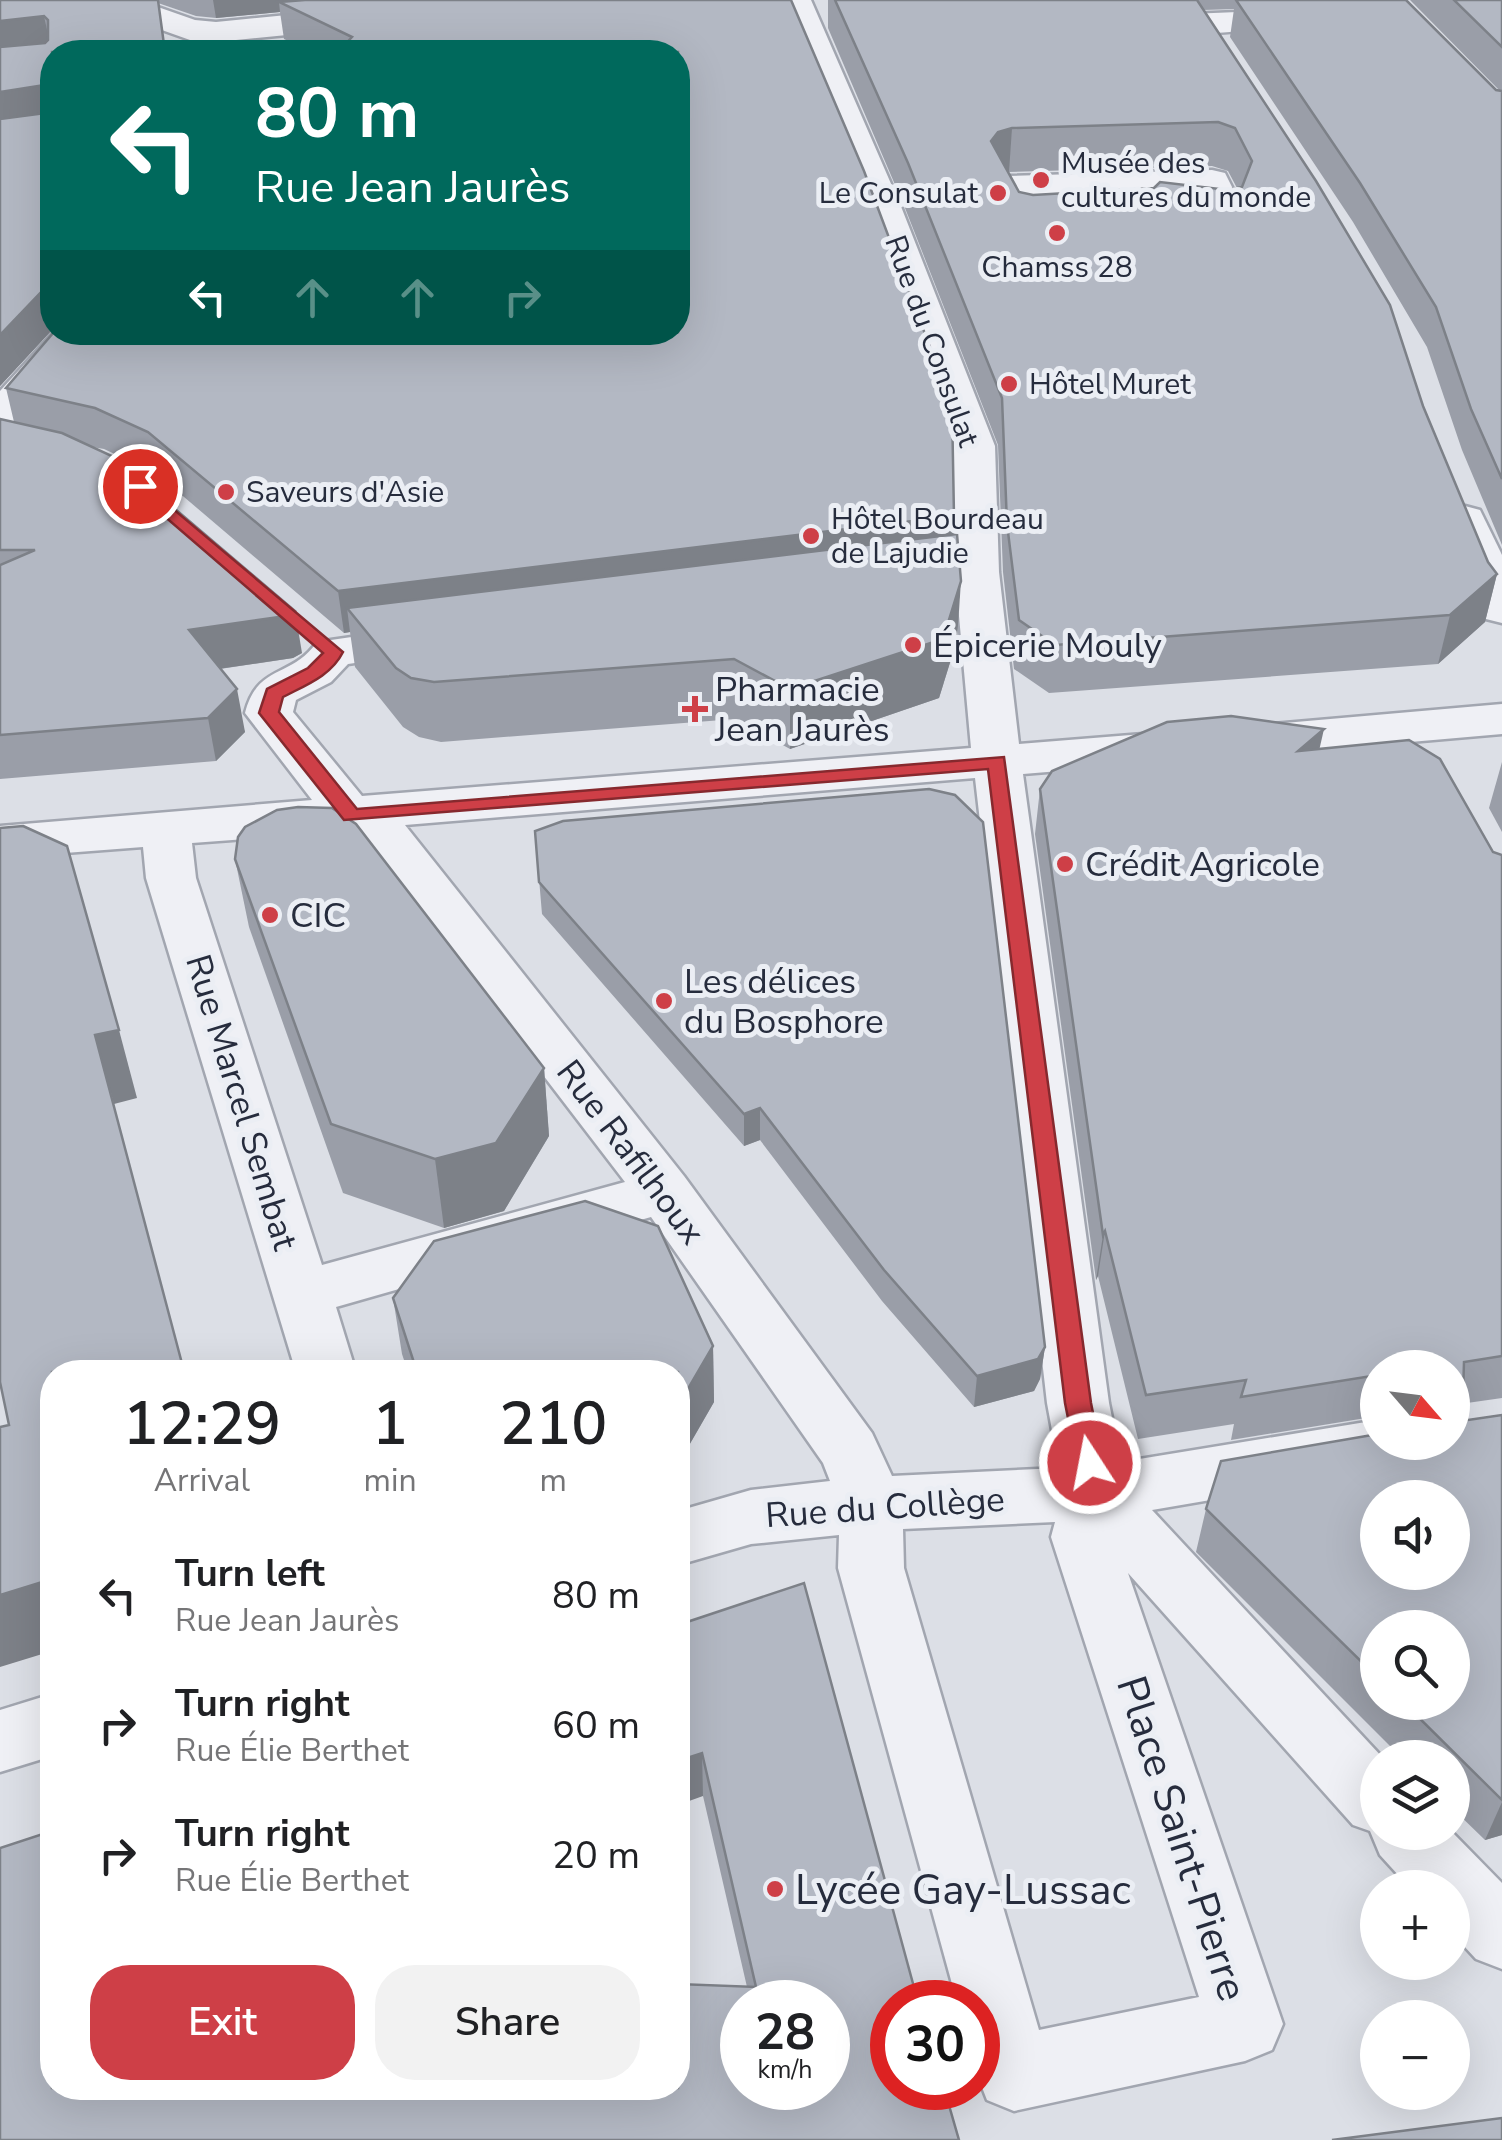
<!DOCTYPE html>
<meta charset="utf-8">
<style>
:root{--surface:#fff;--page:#f2f2f2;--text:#202124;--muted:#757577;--accent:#ce3f47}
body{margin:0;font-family:"Nunito Sans",sans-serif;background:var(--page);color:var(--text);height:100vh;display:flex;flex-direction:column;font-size:38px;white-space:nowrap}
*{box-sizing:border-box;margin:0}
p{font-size:32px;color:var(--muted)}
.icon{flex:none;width:55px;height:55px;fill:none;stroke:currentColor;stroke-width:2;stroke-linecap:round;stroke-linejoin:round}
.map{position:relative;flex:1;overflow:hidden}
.side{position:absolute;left:40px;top:1360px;width:650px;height:740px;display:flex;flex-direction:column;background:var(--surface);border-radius:40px;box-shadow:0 10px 40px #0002}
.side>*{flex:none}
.top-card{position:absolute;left:40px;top:40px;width:650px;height:305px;border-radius:40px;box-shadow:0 10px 40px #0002;background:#00695c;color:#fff;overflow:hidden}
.needle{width:65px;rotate:118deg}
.controls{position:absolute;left:1360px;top:1350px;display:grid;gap:20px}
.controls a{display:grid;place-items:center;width:110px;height:110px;border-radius:50%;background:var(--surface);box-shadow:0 10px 40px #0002;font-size:50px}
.speed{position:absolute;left:720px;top:1980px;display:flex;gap:20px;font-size:50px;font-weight:700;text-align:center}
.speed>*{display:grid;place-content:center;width:130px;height:130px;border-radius:50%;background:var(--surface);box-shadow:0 10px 40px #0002;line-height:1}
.speed small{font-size:25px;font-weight:400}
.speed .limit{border:15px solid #d22;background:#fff;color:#111}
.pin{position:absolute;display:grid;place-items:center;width:85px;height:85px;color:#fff;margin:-42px;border:5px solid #fff;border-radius:50%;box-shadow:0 2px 10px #0007}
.me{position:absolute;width:110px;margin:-55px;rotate:349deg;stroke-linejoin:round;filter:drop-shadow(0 0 8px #0008)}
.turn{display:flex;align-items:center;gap:35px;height:210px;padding:0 50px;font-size:45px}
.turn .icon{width:130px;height:130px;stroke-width:2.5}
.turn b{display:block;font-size:70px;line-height:85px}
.lanes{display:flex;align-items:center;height:95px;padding:0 50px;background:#0003;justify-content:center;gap:50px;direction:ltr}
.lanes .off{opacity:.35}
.eta{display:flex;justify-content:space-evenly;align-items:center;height:170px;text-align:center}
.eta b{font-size:60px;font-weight:600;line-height:70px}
.cta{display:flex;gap:20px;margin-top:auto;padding:20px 50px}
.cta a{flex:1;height:115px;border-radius:40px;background:var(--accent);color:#fff;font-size:40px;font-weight:600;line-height:115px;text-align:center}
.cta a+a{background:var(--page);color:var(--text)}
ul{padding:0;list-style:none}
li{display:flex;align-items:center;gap:30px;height:130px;padding:0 50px}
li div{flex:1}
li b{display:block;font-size:38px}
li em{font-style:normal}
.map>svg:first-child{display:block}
</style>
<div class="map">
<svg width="1502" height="2140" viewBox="0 0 1502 2140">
<rect width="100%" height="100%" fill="#dcdfe6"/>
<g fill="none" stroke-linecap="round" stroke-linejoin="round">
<defs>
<g id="minor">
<polygon points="92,0 138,0 195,20 216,22 358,8 370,11 374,18 370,25 358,28 216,42 190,40 97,7"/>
<path d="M 779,0 L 811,0 L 902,209 L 995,446 L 999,572 L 1019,744 L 1168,732 L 1185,736 L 1192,747 L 1185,758 L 1168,762 L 1023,774 L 1109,1403 L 1121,1462 L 1378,1420 L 1378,1442 L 1429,1442 L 1420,1460 L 1398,1468 L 1152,1510 L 1383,1758 L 1378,1758 L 1378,1832 L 1452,1832 L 1502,1883 L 1502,1969 L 1476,1959 L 1452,1933 L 1452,1888 L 1410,1888 L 1380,1855 L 1370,1831 L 1353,1825 L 1128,1573 L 1283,2024 L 1272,2050 L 1245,2061 L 1014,2111 L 987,2100 L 978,2077 L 978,2002 L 957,2002 L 838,1568 L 839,1535 L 751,1544 L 678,1565 L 678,1511 L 751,1490 L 830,1481 L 823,1463 L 651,1217 L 336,1307 L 356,1372 L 296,1372 L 146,878 L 143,847 L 0,858 L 0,826 L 312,800 L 245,713 C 258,663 291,679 317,642 L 428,626 L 444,630 L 451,640 L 444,650 L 348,664 L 331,682 L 296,700 L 293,712 L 362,796 L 971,748 L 955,572 L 953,446 L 866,209 ZM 975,778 L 1047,1403 L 1059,1468 L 892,1476 L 872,1433 L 684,1176 L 405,825 ZM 356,831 L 625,1182 L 322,1265 L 196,878 L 192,843 ZM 1055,1522 L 1051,1537 L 1199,1997 L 1039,2030 L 904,1568 L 903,1529 Z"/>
<path d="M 1338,0 L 1397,0 L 1392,7 C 1309,28 1227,34 1141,36 L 1129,33 L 1125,26 L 1129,19 L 1141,16 L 1262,11 Z"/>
<path d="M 1212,170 L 1225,173 L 1242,207 L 1235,228 L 1222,231 L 1179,228 L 1175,223 L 1152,223 L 1148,229 L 1135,232 L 1029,236 L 1016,233 L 991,187 L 996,179 L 1009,176 ZM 1199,192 L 1204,203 L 1191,200 L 1121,205 L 1117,211 L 1041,213 L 1033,197 Z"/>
<polygon points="54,332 95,332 15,425 0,428 0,391"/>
<polygon points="1465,506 1480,510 1502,555 1502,623 1486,619 1479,609 1443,519 1450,510"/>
<polygon points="1502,704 1502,734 1249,756 1232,752 1225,741 1232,730 1249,726"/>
<polygon points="52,1694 52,1756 0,1772 0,1710"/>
</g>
</defs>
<use href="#minor" stroke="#a2a6b0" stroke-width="5"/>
<use href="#minor" fill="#eff0f5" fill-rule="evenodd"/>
</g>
<g fill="#9a9ea8" fill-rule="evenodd">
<polygon points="0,0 791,0 953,534 957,640 939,698 790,749 735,719 441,742 419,737 403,727 355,667 350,632 344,633 157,474 104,449 92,447 302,653 293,658 220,669 245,732 216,761 0,779 0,419 14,422 6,388 678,52 311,52 284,39 280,12 216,18 196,16 158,3 166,52 52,52 52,330 0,386"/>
<path d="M 828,0 L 1406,0 L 1496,90 L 1500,91 L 1410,0 L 1502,0 L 1502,545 L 1462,450 L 1427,347 L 1353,222 L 1230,37 L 1234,9 L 1203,10 L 1423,406 L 1488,562 L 1497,574 L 1485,622 L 1438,664 L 1049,693 L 1014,669 L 1003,572 L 998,445 L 905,208 L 828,28 ZM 1212,166 L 1228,171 L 1237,188 L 1228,190 L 1154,188 L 1033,195 L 1019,192 L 1008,172 Z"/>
<path d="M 1319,749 L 1493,852 L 1502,855 L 1502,1398 L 1460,1404 L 1456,1416 L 1468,1420 L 1502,1415 L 1502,1835 L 1485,1840 L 1452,1808 L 1452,1758 L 1402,1758 L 1196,1552 L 1206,1509 L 1452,1442 L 1452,1368 L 1378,1368 L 1378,1416 L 1231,1440 L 1234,1424 L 1138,1439 L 1098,1276 L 1096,1280 L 1035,834 L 1040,789 ZM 1378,1628 L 1452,1702 L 1378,1702 Z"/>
<polygon points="1502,762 1502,832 1489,808"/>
<polygon points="535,831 1045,1347 1040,1379 1034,1391 974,1407 882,1301 760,1140 744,1146 542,914"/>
<polygon points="235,859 544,1068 549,1136 504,1211 444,1228 343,1193 249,927"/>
<polygon points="393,1298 713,1346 714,1402 680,1461 678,1462 678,1372 408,1372 402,1354"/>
<polygon points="678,1625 918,2002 52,2088 747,1987 703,1796"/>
</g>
<g fill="#7d8188">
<polygon points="213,0 413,0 279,2 280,12 216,18"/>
<polygon points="44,16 52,53 0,59 0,21"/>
<polygon points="44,85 52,123 0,131 0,92"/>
<polygon points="1012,128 1009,172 995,175 991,141 998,132"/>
<polygon points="45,288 52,321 52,330 0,386 0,335"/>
<polygon points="954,516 951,558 347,608 350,632 344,633 338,591"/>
<polygon points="1497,574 1485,622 1438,664 1450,615"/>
<polygon points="961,581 957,640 939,698 790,749 790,689"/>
<polygon points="295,611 302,653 293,658 197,672 189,630"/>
<polygon points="237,689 245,732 216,761 208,718"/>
<polygon points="1324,729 1314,773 1298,751"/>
<polygon points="119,1030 137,1098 114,1104 95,1035"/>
<polygon points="544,1068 549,1136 504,1211 444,1228 435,1159"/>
<polygon points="760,1108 760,1140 744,1146 744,1114"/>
<polygon points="1105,1231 1098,1276 1096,1280 1103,1235"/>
<polygon points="713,1346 714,1402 680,1461 678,1462 678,1406"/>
<polygon points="1045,1347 1040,1379 1034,1391 974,1407 977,1376"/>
<polygon points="52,1579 52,1651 0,1667 0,1595"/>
<polygon points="702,1753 703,1796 678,1805 678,1761"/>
<polygon points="1502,1802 1502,1835 1485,1840"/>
</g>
<g fill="#b3b8c3" stroke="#7d8188" stroke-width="2.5" fill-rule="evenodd">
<polygon points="0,0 158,0 165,52 52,52 52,288 45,288 0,335 0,119 45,113 48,110 48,89 44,85 0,92 0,47 45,43 48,40 48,20 44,16 0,21"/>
<polygon points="305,0 791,0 864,171 952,406 954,516 338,591 148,432 95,408 6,388 54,332 678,332 678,52 338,52 352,37 279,2"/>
<path d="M 835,0 L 1197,0 L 1316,181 L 1390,305 L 1423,406 L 1488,562 L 1497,574 L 1450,615 L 1055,645 L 1019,620 L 1007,524 L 1002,398 L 908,163 ZM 1218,122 L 1235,128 L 1252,161 L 1242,187 L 1228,190 L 1160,182 L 1154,188 L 1033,195 L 1019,192 L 991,141 L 998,132 L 1012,128 Z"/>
<polygon points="1236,0 1406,0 1496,90 1502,91 1502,479 1471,409 1436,307 1360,183"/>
<polygon points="1454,0 1502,0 1502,47"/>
<polygon points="0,419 62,433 114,457 295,611 286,616 189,630 237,689 208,718 0,735 0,565 35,550 0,550"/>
<polygon points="957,534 961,581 943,639 790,689 734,659 434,682 411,678 396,668 347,608"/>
<polygon points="1231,716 1324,729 1298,751 1409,740 1440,759 1493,852 1502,855 1502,1356 1464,1362 1463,1395 1452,1395 1452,1368 1378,1368 1378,1375 1241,1397 1246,1380 1146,1395 1105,1231 1103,1235 1040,789 1052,771 1167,722"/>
<polygon points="929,789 955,795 983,822 1045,1347 1038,1359 977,1376 884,1270 760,1108 744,1114 539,882 535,831 563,821"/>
<polygon points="298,807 332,808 356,824 544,1068 496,1143 435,1159 331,1124 235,859 238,837 245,827 277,810"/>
<polygon points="23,826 67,846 119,1030 95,1035 184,1371 214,1364 216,1372 52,1372 52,1579 0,1595 0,1427 9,1425 0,1382 0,828"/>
<polygon points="585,1201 658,1226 713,1346 678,1406 678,1372 417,1372 393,1298 434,1241"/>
<path d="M 1452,1415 L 1468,1420 L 1502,1415 L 1502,1800 L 1403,1702 L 1452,1702 L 1452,1628 L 1378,1628 L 1378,1678 L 1206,1509 L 1221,1461 L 1378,1434 L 1378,1442 L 1452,1442 ZM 1378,1498 L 1452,1498 L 1452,1572 L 1378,1572 Z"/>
<path d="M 804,1583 L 918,2002 L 892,2002 L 892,2088 L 944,2088 L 959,2140 L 0,2140 L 0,1848 L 52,1831 L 52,2088 L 678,2088 L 678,1984 L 756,1987 L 702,1753 L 678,1761 L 678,1625 ZM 742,2002 L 828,2002 L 828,2088 L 742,2088 Z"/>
<polygon points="1502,2118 1502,2140 1332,2140"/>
</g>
<path fill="#ce3f47" stroke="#86292e" stroke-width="2.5" d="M 140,481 L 343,652 C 331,676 306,685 283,697 L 279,712 L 357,809 L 1004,757 L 1091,1403 L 1103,1463 L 1099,1471 L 1090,1474 L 1081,1471 L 1077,1463 L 1065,1403 L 988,769 L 344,820 L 259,713 L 267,689 L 308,668 L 323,653 L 134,490 L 134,483 Z"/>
<g fill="#ce3f47" stroke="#ebeef4" stroke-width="4">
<circle cx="1041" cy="180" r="10"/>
<circle cx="998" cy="193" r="10"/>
<circle cx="1057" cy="233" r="10"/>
<circle cx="1009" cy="384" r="10"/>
<circle cx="226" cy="492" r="10"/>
<circle cx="811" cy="536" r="10"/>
<circle cx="913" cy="645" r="10"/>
<path d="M690 694h10v10h10v10h-10v10h-10v-10h-10v-10h10z"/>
<circle cx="1065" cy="864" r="10"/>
<circle cx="270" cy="915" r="10"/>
<circle cx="664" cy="1001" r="10"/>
<circle cx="775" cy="1889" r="10"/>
</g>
<g text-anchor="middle" stroke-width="10" stroke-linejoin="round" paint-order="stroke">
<g font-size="30" fill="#262c3d" stroke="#ebeef4" text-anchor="start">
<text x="1061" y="173">Musée des<tspan x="1061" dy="34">cultures du monde</tspan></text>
<text x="978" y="203" text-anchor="end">Le Consulat</text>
<text x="1057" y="277" text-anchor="middle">Chamss 28</text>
<text x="1029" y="394">Hôtel Muret</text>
<text x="246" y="502">Saveurs d'Asie</text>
<text x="831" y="529">Hôtel Bourdeau<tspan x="831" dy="34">de Lajudie</tspan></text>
</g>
<g font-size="30" fill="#262c3d" stroke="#ebeef4">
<text transform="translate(932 341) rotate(70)" y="10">Rue du Consulat</text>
</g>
<g font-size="35" fill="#262c3d" stroke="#ebeef4" text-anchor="start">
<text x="933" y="657">Épicerie Mouly</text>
<text x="715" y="701">Pharmacie<tspan x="715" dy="40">Jean Jaurès</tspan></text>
<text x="1085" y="876">Crédit Agricole</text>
<text x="290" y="927">CIC</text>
<text x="684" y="993">Les délices<tspan x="684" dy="40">du Bosphore</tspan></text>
</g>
<g font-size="35" fill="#262c3d" stroke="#ebeef4">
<text transform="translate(242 1102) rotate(73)" y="12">Rue Marcel Sembat</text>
<text transform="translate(631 1152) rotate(53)" y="12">Rue Rafilhoux</text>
<text transform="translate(885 1507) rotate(-4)" y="12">Rue du Collège</text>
</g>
<g font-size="42" fill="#262c3d" stroke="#ebeef4">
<text transform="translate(1183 1838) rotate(72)" y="15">Place Saint-Pierre</text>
</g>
<g font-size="42" fill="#262c3d" stroke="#ebeef4" text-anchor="start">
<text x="795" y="1904">Lycée Gay-Lussac</text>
</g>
</g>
</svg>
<div class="controls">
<a><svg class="needle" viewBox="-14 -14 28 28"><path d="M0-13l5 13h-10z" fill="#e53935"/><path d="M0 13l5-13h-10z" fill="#757577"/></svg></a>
<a><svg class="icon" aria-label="sound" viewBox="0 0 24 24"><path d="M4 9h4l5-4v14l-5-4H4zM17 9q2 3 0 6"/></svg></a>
<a><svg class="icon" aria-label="search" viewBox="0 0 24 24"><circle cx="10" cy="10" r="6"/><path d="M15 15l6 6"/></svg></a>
<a><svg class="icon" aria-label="layers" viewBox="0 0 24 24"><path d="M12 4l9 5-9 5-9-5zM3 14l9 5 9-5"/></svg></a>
<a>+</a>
<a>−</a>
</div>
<div class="speed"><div>28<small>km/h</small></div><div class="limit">30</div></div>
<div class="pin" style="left:140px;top:486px;background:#d93025"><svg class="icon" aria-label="arrive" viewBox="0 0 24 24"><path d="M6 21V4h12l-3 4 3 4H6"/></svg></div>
<svg class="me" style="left:1090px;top:1463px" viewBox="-20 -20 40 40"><circle r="17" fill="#ce3f47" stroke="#fff" stroke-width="3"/><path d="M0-11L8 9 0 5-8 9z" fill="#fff"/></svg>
<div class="top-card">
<div class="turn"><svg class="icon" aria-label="left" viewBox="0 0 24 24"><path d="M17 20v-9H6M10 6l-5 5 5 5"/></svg><div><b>80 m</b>Rue Jean Jaurès</div></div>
<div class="lanes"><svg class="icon" aria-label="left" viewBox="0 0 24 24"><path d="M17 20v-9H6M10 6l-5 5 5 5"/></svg><svg class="icon off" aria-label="ahead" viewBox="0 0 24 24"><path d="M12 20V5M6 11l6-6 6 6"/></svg><svg class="icon off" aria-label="ahead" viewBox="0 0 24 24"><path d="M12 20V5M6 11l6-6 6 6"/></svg><svg class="icon off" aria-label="right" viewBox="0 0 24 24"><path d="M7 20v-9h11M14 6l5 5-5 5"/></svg></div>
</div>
<section class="side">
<div class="eta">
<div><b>12:29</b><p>Arrival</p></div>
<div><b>1</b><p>min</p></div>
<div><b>210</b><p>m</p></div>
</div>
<ul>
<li><svg class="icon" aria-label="left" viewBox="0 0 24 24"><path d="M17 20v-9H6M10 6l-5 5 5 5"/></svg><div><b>Turn left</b><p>Rue Jean Jaurès</p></div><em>80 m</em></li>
<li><svg class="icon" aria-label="right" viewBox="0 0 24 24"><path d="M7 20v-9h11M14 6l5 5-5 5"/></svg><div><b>Turn right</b><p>Rue Élie Berthet</p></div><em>60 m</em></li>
<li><svg class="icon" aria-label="right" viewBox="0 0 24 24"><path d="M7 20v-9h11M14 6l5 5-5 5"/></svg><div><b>Turn right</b><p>Rue Élie Berthet</p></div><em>20 m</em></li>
</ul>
<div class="cta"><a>Exit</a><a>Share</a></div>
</section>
</div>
